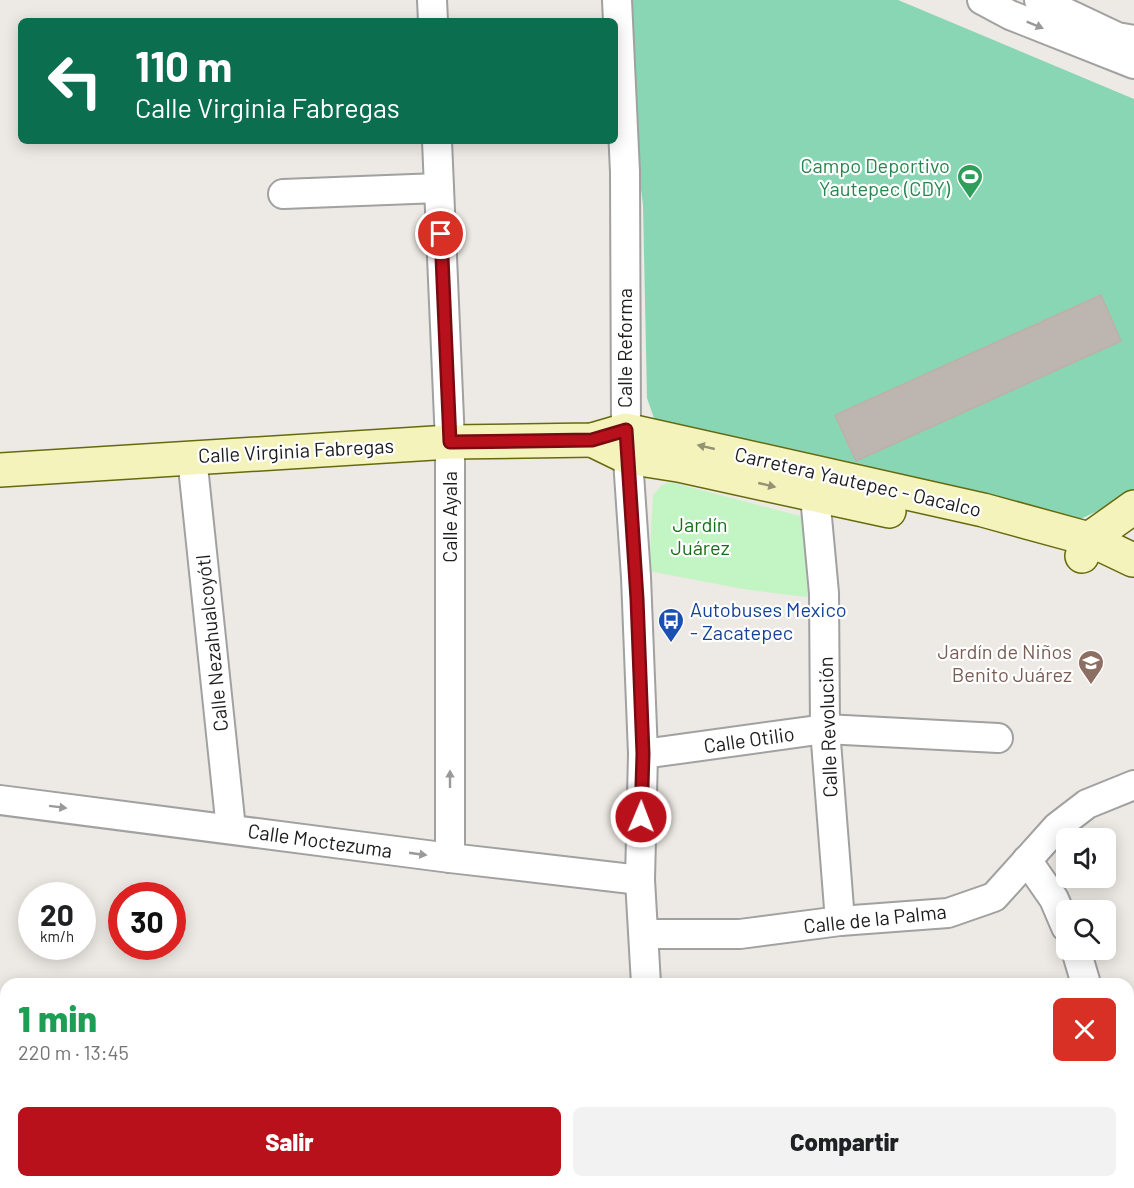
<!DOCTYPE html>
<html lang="es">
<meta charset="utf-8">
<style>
:root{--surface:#fff;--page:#f2f2f2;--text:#202124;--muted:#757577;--accent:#b9111c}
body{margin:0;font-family:Barlow,sans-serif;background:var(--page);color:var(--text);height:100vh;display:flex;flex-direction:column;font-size:22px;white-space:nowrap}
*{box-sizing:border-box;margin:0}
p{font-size:20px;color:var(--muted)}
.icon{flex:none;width:33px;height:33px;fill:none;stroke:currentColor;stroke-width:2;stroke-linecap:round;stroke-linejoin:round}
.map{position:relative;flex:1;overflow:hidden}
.drawer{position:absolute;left:0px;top:978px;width:1134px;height:210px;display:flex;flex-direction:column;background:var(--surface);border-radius:18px 18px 0 0;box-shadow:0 3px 15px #0003}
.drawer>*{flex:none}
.guide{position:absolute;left:18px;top:18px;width:600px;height:126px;border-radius:9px;box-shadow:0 3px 15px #0003;background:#0b6e4f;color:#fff;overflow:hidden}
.buttons{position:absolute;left:1056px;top:828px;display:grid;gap:12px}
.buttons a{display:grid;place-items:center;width:60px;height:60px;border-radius:9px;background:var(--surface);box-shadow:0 3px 15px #0003;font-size:30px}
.speed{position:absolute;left:18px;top:882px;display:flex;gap:12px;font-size:30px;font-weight:700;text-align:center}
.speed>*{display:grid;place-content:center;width:78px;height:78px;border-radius:50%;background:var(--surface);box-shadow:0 3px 15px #0003;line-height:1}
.speed small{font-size:15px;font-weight:400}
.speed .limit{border:9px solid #d22;background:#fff;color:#111}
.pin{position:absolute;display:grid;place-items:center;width:51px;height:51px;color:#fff;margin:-26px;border:3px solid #fff;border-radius:50%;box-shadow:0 2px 6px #0007}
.me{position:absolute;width:66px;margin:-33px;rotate:1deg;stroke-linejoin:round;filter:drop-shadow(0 0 4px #0008)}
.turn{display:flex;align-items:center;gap:21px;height:126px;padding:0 18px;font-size:27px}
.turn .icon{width:78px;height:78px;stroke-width:2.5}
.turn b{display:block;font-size:42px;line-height:51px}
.round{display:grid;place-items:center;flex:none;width:63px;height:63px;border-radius:9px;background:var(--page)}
.summary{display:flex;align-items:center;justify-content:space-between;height:102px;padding:0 18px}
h1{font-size:36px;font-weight:800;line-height:45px;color:#1e9e55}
.action{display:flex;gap:12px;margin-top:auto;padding:12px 18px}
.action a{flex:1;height:69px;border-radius:9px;background:var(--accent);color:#fff;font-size:24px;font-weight:800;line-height:69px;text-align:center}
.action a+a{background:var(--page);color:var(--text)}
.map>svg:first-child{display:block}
</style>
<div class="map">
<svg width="1134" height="1188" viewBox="0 0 1134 1188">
<rect width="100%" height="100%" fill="#ede9e4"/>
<polygon fill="#fcfade" points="11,1182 298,1182 303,1188 12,1188"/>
<polygon fill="#c3f4c4" points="670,482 804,517 815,598 743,589 649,571 653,495 662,485"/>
<polygon fill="#88d6b3" points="618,0 898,0 1134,99 1134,490 1124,498 1058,530 656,424 647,398 643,205"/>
<polygon fill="#bdb5b0" stroke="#beb0a7" stroke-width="1.5" points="1101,295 1121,341 856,461 835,415"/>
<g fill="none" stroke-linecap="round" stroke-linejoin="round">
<defs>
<g id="street">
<polyline points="432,0 433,21"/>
<polyline points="617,0 625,172 626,430 636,577 643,754 640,880 646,984"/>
<polyline points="982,0 1010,15 1134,64"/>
<polyline points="1039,0 1117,37 1134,40"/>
<polyline points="437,141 450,442 450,858"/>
<polyline points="283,194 439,188"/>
<polyline points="192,457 231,829"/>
<polyline points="815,496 824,593 825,729 840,921"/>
<polyline points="643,754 825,729 998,738"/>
<polyline points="0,800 450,858 640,880"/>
<polyline points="1027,860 1054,899 1066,927"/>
<polyline points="644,934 740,934 840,921 948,913 994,897 1057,827 1087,804 1134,785"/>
<polyline points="1076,950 1086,984"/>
<polyline points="0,1042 6,1150"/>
<polyline points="1128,1154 1133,1188"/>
<polyline points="8,1182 8,1188"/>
<polyline points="655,1182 655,1188"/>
<polyline points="899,1188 908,1182"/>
</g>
<g id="secondary">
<polyline points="592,440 627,457 678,465 889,511"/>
<polyline points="0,470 450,442 592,440 626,430 983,510 1089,539 1133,560"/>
<polyline points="1082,556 1089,539 1134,507"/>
</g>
</defs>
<use href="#street" stroke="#a1a1a1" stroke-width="32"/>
<use href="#secondary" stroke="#666a0e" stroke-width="36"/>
<use href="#street" stroke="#fff" stroke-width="28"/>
<use href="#secondary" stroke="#f4f3bb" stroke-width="33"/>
</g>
<defs><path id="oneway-solid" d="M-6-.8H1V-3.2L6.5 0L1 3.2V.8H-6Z" transform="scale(1.5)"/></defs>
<g fill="#999">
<use href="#oneway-solid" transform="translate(1035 25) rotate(22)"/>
<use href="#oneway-solid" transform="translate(450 779) rotate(-90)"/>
<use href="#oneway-solid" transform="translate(58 807) rotate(7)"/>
<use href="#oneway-solid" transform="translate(418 854) rotate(8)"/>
</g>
<g fill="#939374">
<use href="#oneway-solid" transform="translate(706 447) rotate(-167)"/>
<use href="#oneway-solid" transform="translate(767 485) rotate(13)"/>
</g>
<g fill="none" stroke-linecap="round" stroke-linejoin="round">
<defs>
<polyline id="route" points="441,234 450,442 592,440 626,430 637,599 643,754 641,817"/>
</defs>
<use href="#route" stroke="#780b12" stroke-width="15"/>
<use href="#route" stroke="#b9111c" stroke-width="10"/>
</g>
<defs>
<symbol id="stadium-pin" viewBox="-11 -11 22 30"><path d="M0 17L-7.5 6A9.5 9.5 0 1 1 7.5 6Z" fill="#2e9e5b" stroke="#fff"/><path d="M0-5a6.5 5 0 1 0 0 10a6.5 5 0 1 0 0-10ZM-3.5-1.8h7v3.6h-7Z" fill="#fff"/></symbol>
<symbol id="bus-pin" viewBox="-11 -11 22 30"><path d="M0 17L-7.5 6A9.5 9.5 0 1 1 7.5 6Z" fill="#1a4fb4" stroke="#fff"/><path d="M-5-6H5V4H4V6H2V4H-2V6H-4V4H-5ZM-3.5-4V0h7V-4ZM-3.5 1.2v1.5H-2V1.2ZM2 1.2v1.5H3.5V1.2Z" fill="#fff"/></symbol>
<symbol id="school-pin" viewBox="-11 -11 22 30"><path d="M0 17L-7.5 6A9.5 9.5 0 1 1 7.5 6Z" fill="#8d6e63" stroke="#fff"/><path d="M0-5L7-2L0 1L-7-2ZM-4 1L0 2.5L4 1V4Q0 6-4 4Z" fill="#fff"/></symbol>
</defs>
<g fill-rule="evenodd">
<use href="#stadium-pin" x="955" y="162" width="30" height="40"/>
<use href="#bus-pin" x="656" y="606" width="30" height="40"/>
<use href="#school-pin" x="1076" y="648" width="30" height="40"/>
</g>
<g text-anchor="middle" stroke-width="4.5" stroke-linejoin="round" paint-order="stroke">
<g font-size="20" fill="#27864d" stroke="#fff" text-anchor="end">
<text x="950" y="173">Campo Deportivo<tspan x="950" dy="23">Yautepec (CDY)</tspan></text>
</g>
<g font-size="20" fill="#1d1d1d" stroke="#fff">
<text transform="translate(625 348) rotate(-90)" y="7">Calle Reforma</text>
<text transform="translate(296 451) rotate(-3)" y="7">Calle Virginia Fabregas</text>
<text transform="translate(858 482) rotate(13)" y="7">Carretera Yautepec - Oacalco</text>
<text transform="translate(450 517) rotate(-90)" y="7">Calle Ayala</text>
<text transform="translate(212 643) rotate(-96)" y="7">Calle Nezahualcoyótl</text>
<text transform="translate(828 727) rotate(-92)" y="7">Calle Revolución</text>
<text transform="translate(749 740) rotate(-8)" y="7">Calle Otilio</text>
<text transform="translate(320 841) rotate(8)" y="7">Calle Moctezuma</text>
<text transform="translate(875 919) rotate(-6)" y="7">Calle de la Palma</text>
</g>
<g font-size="20" fill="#147216" stroke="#fff">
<text x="700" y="532">Jardín<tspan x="700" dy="23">Juárez</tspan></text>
</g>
<g font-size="20" fill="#164399" stroke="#fff" text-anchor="start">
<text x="690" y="617">Autobuses Mexico<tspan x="690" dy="23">- Zacatepec</tspan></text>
</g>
<g font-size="20" fill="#785e54" stroke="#fff" text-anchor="end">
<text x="1072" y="659">Jardín de Niños<tspan x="1072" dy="23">Benito Juárez</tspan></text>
</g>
</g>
</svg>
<div class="buttons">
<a><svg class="icon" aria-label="sound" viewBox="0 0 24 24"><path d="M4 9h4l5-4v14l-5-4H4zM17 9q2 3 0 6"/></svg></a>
<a><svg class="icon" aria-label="search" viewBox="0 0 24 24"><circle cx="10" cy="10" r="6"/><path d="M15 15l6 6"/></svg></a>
</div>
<div class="speed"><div>20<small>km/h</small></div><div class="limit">30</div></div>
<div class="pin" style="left:441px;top:234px;background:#d93025"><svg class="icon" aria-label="arrive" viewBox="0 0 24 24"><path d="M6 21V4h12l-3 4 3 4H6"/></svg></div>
<svg class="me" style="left:641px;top:817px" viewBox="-20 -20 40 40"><circle r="17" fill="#b9111c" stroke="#fff" stroke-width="3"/><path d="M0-11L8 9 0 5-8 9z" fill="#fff"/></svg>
<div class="guide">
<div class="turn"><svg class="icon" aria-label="left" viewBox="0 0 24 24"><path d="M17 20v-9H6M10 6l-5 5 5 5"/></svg><div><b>110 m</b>Calle Virginia Fabregas</div></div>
</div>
<section class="drawer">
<div class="summary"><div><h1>1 min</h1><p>220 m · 13:45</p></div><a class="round" style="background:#d93025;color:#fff"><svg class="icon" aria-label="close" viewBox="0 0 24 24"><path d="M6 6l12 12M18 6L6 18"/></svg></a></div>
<div class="action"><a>Salir</a><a>Compartir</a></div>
</section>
</div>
